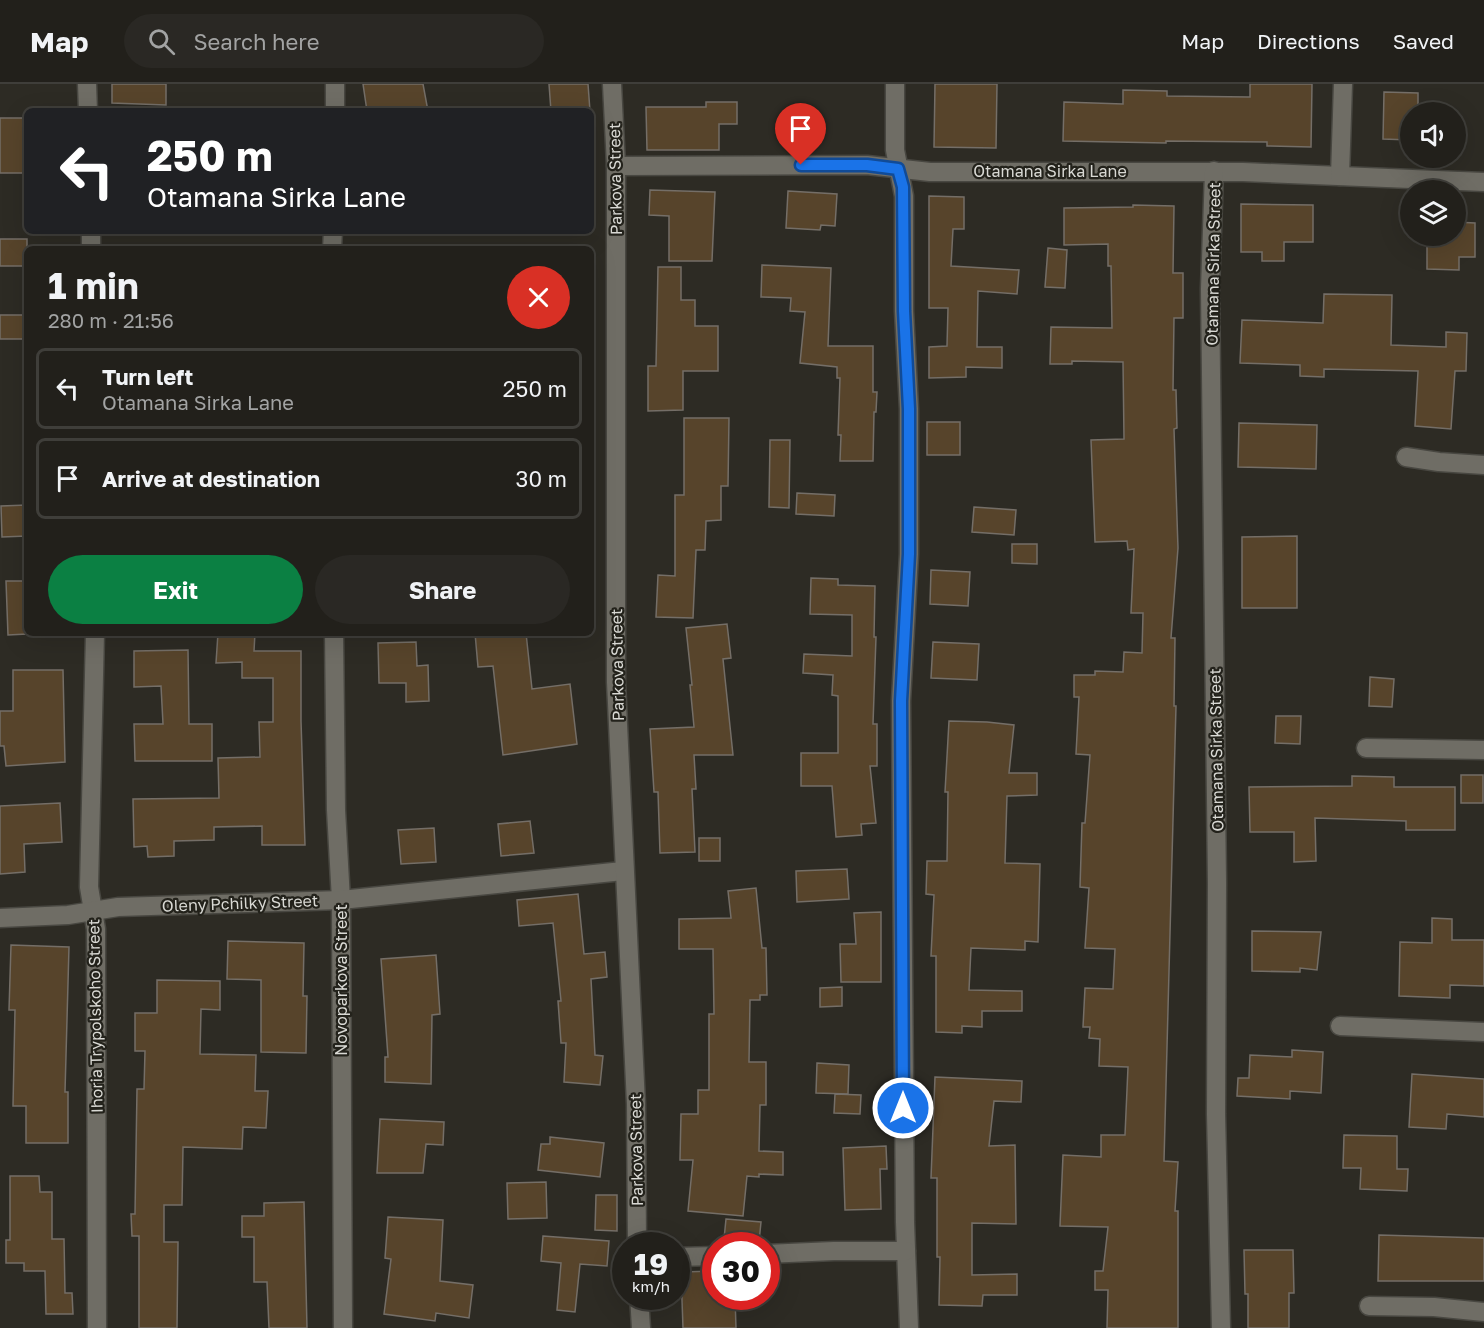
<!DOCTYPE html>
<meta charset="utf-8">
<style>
:root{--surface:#22201b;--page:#2a2824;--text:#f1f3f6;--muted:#a2a3a3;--line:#3f3e3a;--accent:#0b8043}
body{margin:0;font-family:"Golos Text",sans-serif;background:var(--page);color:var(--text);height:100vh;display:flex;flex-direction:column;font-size:22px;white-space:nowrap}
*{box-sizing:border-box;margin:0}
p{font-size:20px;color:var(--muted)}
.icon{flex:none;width:33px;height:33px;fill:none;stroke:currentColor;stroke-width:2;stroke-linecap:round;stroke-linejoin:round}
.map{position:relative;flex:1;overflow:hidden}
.drawer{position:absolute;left:24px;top:162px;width:570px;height:390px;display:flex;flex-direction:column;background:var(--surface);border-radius:9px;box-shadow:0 6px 24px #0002,0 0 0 2px var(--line)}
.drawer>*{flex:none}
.guide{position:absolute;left:24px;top:24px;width:570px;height:126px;border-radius:9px;box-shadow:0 6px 24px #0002,0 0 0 2px var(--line);background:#202124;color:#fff;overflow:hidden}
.buttons{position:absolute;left:1400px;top:18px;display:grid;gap:12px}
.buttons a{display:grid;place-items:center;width:66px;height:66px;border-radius:50%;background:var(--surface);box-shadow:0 6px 24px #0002,0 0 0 2px var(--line);font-size:30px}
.speed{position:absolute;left:612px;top:1148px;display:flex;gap:12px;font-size:30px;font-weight:700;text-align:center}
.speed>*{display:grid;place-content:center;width:78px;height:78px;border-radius:50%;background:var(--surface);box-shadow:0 6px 24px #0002,0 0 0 2px var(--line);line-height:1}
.speed small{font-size:15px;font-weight:400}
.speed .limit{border:9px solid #d22;background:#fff;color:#111}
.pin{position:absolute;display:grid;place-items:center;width:51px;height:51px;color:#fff;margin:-62px -26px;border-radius:50% 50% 50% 0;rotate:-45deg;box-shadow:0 0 6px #0007}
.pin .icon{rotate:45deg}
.me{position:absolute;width:66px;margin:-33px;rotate:0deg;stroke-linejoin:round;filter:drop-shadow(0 0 4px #0008)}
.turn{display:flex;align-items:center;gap:21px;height:126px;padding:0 24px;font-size:27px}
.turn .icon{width:78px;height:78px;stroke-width:2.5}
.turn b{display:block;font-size:42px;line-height:51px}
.round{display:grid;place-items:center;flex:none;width:63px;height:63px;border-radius:32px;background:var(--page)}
.summary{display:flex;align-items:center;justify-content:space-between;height:102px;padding:0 24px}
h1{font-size:36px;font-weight:700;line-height:45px}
.primary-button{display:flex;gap:12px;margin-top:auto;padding:12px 24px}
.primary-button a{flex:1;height:69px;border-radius:36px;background:var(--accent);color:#fff;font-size:24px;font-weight:700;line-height:69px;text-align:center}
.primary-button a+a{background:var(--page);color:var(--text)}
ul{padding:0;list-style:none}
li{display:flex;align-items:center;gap:18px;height:81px;margin:0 12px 9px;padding:0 12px;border:3px solid var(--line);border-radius:9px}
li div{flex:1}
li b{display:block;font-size:22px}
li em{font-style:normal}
header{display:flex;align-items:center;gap:36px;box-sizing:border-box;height:84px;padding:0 30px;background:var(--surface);border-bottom:2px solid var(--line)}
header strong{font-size:28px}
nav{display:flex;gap:33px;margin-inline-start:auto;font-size:21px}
.search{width:420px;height:54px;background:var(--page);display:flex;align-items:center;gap:15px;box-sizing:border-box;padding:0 21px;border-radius:33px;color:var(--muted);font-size:22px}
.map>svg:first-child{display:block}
</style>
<header>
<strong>Map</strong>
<div class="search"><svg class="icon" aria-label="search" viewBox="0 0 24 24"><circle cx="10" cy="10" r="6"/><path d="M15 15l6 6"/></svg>Search here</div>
<nav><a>Map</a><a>Directions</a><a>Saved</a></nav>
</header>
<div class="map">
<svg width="1484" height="1244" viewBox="0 0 1484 1244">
<rect width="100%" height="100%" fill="#2d2b24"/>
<g fill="#57442b" stroke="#746e67" stroke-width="1.5">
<polygon points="112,0 166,0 166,21 112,19"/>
<polygon points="363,0 423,0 428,27 367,27"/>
<polygon points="549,0 588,0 590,27 551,27"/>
<polygon points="935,0 997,0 996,64 934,63"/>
<polygon points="1250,0 1312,0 1311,63 1267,62 1267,58 1166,57 1166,59 1063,57 1064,18 1123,20 1123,6 1167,7 1167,12 1250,13"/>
<polygon points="1384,8 1418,9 1418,28 1410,28 1410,56 1383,55"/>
<polygon points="706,18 737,18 737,40 719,40 719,66 647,66 646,23 706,23"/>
<rect x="0" y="34" width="27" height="55"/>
<polygon points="650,106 715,108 712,177 669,177 669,132 649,131"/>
<polygon points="788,107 837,110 835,142 821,141 820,146 786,144"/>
<polygon points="929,112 964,113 964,145 953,145 951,182 1019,186 1017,210 978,207 977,263 1002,263 1002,284 966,283 966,293 929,294 929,263 947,262 948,224 929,224"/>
<polygon points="1241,120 1313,121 1313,158 1284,158 1284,177 1262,177 1262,168 1241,168"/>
<polygon points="1133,121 1174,122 1173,189 1183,189 1183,234 1174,234 1173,306 1176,306 1177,344 1174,345 1178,464 1171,554 1175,554 1174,622 1176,622 1164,1077 1178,1078 1175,1127 1178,1127 1178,1244 1107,1244 1108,1206 1095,1206 1095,1187 1103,1187 1108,1143 1060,1142 1063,1071 1101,1073 1101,1051 1125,1051 1128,983 1099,982 1100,955 1089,954 1090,943 1083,943 1085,904 1113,905 1115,865 1085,864 1089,804 1080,803 1082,739 1085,739 1090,671 1076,670 1079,613 1074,613 1074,591 1095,591 1095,587 1123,588 1124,568 1142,569 1143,529 1131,529 1134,465 1128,466 1127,457 1095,458 1091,356 1124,355 1123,278 1072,277 1072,280 1050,280 1051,243 1112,244 1111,182 1108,182 1108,160 1064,161 1064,124 1133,123"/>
<polygon points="1455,138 1475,139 1475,173 1459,173 1459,186 1427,185 1427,152 1455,152"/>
<rect x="0" y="155" width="27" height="27"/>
<polygon points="1048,164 1067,166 1065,204 1045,203"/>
<polygon points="762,181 831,184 828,262 873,262 873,308 877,308 876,328 874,328 873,377 840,377 841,351 838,351 840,294 837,294 837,283 800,279 805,228 790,227 791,214 761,213"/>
<polygon points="658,183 681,183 681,216 695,216 695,242 718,242 718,287 683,287 683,326 648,327 648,282 656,282"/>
<polygon points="1324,210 1392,211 1391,261 1446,263 1446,248 1467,249 1466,287 1455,287 1451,345 1415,342 1418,287 1324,285 1324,293 1300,292 1300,281 1240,279 1242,236 1323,239"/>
<rect x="0" y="231" width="27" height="24"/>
<polygon points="684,334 729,334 728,402 721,402 721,436 706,437 705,466 696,466 693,534 656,533 658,491 675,492 675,411 684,411"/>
<rect x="927" y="338" width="33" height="33"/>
<polygon points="1239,339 1317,341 1316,385 1238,383"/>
<polygon points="770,356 790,356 789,424 769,423"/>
<polygon points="797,409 835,411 834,432 796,430"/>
<polygon points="27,421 27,452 2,453 1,422"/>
<polygon points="974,423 1016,426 1014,451 972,448"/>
<polygon points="1297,452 1297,524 1242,524 1242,453"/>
<polygon points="1012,460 1037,460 1037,480 1012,479"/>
<polygon points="931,486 970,488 968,522 930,520"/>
<polygon points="811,494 838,495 838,501 875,502 874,553 876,553 873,640 877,640 877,682 870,682 876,739 861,740 862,751 836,753 832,702 801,702 801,669 838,669 838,612 832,611 833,591 803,589 804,570 852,572 852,531 810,530"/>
<polygon points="6,497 27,497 27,550 8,551"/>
<polygon points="727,540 731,574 723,575 733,671 694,671 696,705 692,705 695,768 660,769 658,708 654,708 650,645 694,643 690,601 692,601 686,544"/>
<polygon points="218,549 255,549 254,567 301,567 301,637 305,761 262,761 262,742 214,743 214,756 174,757 174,772 148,773 147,762 134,763 133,715 219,714 218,674 260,673 259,638 273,638 273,594 242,594 242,578 216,579"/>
<polygon points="475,549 526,549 532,605 570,600 577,660 503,671 493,582 478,583"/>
<polygon points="416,558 417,582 428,581 429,617 406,618 406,599 379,599 378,559"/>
<polygon points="933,558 979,560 977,596 931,594"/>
<polygon points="188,566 189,640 212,640 212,677 135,677 134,640 163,640 161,602 134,603 134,567"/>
<polygon points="13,586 63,586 65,678 6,682 4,662 0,662 0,627 13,627"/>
<polygon points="1370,593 1394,595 1392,623 1369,622"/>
<polygon points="1276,632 1301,632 1300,660 1275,659"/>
<polygon points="949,637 987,638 1014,641 1009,689 1037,689 1037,711 1007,712 1005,779 1040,780 1038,858 1025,857 1025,866 971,864 969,906 1022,907 1022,927 982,927 982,943 962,942 962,949 936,948 936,872 931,872 934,811 926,810 927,777 947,777 948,708 945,708"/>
<rect x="1461" y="691" width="22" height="28"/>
<polygon points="1352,692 1394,693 1394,703 1455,703 1455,746 1406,746 1406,737 1315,734 1316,777 1294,778 1294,748 1250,748 1249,703 1352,702"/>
<polygon points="60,719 62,758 24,760 25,788 0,790 0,722"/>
<polygon points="530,737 534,769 501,772 498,740"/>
<polygon points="434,744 436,778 401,780 398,746"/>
<rect x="699" y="754" width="21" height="23"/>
<polygon points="847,785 849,815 797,818 796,787"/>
<polygon points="756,804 762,864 766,864 767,911 760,911 760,916 750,916 749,978 766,978 766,1021 760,1021 759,1067 783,1068 783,1091 759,1090 759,1093 747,1092 743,1132 688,1127 693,1076 680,1076 681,1030 698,1030 698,1006 709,1006 709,930 714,930 713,865 679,865 679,835 731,834 728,807"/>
<polygon points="578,810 584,870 605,868 607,893 591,895 595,971 603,972 600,1001 564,998 566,959 561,959 558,917 561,917 553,839 519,842 517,816"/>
<polygon points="881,828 881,898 841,898 840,860 856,860 854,829"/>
<polygon points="1432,834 1452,835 1452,856 1484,856 1484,902 1450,901 1450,914 1399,912 1400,858 1432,859"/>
<polygon points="1252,847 1321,848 1317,886 1300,884 1300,888 1252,887"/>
<polygon points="228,857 304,859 303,912 307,912 306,969 261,968 261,896 227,895"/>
<polygon points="11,861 69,863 65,1008 68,1008 68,1059 26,1059 26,1022 13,1022 15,926 9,926"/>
<polygon points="436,871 440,930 432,931 431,1000 385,998 385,973 388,973 381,875"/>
<polygon points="157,896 220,897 220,926 201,925 200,970 256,971 255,1007 268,1007 266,1044 243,1043 242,1065 183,1063 182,1121 164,1121 164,1158 178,1158 177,1244 139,1244 139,1152 132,1152 131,1130 135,1130 137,1005 144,1005 145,967 135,967 135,929 157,929"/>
<polygon points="842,903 842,922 820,923 820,904"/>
<polygon points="1292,966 1323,968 1321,1009 1290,1007 1290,1015 1237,1012 1238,994 1249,994 1250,971 1292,973"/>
<polygon points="817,979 849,981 848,1010 816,1009"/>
<polygon points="1412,990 1484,995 1484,1033 1447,1030 1446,1045 1409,1043"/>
<polygon points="935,993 1022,997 1021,1018 994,1017 989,1062 1015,1061 1016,1140 972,1139 972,1191 1017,1190 1017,1211 983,1211 982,1222 939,1221 940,1173 937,1173 937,1094 931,1094"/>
<polygon points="835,1010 861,1011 860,1030 834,1029"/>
<polygon points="380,1035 444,1038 443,1061 426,1060 423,1089 377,1089"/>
<polygon points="1344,1051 1397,1052 1397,1085 1408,1085 1407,1107 1360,1105 1361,1084 1343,1084"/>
<polygon points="550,1053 604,1059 600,1093 538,1086 541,1060 550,1060"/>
<polygon points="886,1062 887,1085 880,1085 881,1125 845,1126 843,1064"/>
<polygon points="10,1092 39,1092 40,1108 52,1108 52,1155 64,1155 65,1209 72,1209 73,1230 46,1230 45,1187 24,1187 24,1179 6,1179 6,1156 10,1156"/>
<polygon points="546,1098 547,1134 508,1135 507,1099"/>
<polygon points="596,1111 617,1111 617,1147 595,1146"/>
<polygon points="304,1118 307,1244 269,1244 267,1198 254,1198 254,1153 242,1153 242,1132 264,1132 264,1119"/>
<polygon points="388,1133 443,1136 440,1197 473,1201 469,1234 436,1229 435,1237 384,1230 391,1175 385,1174"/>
<polygon points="726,1135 761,1138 759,1158 724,1155"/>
<polygon points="1379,1151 1484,1154 1484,1197 1378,1197"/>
<polygon points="543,1152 609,1157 607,1182 580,1180 575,1228 557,1226 561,1179 541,1177"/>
<polygon points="1244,1166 1293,1166 1294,1209 1289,1209 1289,1244 1248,1244 1248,1210 1245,1210"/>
<polygon points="716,1187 716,1212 735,1212 736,1244 683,1244 681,1188"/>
</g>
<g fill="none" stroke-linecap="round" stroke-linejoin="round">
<defs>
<g id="minor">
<polyline points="87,0 88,27"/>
<polyline points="895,0 895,66 904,112 904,227 909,325 909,470 901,617 905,1138 909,1244"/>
<polyline points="335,27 335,0"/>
<polyline points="616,82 867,81 930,88 1243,88 1484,98"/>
<polyline points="1214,87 1210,205 1217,799 1216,1030 1221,1244"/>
<polyline points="1340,92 1343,0"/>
<polyline points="91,147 91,165"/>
<polyline points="332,165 333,147"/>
<polyline points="1406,373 1439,378 1484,381"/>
<polyline points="95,549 89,803 96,845 97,1244"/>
<polyline points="334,549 336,726 341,816 343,1244"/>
<polyline points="1366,664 1484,666"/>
<polyline points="0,834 68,831 118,823 341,816 623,787"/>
<polyline points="1340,942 1484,948"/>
<polyline points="766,1170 834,1167 906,1167"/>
<polyline points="676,1173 716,1172"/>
<polyline points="1369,1222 1434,1223 1484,1228"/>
</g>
<g id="tertiary">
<polyline points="612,0 616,82 616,598 636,1020 637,1161"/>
<polyline points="639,1212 641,1244"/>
</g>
</defs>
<use href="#minor" stroke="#484741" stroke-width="21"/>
<use href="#tertiary" stroke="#484741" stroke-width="21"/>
<use href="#minor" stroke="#6f6d65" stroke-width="18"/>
<use href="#tertiary" stroke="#6f6d65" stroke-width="18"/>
</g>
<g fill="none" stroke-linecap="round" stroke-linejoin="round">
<defs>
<polyline id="route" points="801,81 867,81 898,85 903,103 904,227 909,325 909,470 901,617 903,1024"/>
</defs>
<use href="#route" stroke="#114b97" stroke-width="15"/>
<use href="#route" stroke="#1a73e8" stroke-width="10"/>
</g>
<g text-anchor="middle" stroke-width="4.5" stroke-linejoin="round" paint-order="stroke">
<g font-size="16" fill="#d9d9d4" stroke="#23221b">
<text x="1050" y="93">Otamana Sirka Lane</text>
<text transform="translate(615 95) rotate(-91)" y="6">Parkova Street</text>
<text transform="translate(1213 180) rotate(-89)" y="6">Otamana Sirka Street</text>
<text transform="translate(617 581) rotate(-91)" y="6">Parkova Street</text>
<text transform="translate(1216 666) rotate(-91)" y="6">Otamana Sirka Street</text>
<text transform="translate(240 819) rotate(-2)" y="6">Oleny Pchilky Street</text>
<text transform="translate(341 896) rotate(-90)" y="6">Novoparkova Street</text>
<text transform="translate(95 932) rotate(-91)" y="6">Ihoria Trypolskoho Street</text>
<text transform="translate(636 1066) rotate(-91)" y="6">Parkova Street</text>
</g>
</g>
</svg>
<div class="buttons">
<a><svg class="icon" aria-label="sound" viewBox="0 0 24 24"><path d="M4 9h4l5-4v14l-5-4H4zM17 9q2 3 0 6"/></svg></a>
<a><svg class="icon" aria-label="layers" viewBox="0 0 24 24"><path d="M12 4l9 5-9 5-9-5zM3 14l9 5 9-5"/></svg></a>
</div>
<div class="speed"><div>19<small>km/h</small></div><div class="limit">30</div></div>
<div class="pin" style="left:801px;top:81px;background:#d93025"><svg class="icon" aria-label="arrive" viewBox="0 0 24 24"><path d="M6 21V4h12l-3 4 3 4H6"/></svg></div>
<svg class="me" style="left:903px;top:1024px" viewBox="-20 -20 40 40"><circle r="17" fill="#1a73e8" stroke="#fff" stroke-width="3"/><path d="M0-11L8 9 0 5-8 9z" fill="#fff"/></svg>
<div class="guide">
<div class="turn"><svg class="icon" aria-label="left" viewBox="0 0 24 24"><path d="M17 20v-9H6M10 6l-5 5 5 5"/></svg><div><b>250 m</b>Otamana Sirka Lane</div></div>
</div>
<section class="drawer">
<div class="summary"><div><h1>1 min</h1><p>280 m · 21:56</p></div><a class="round" style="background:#d93025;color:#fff"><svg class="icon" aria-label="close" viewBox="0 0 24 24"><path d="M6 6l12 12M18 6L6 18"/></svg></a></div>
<ul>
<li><svg class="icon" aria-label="left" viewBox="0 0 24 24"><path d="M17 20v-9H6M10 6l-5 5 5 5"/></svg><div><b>Turn left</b><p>Otamana Sirka Lane</p></div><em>250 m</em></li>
<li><svg class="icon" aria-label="arrive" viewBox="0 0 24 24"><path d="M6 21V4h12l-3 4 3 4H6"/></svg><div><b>Arrive at destination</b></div><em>30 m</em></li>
</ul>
<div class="primary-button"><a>Exit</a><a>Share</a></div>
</section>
</div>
